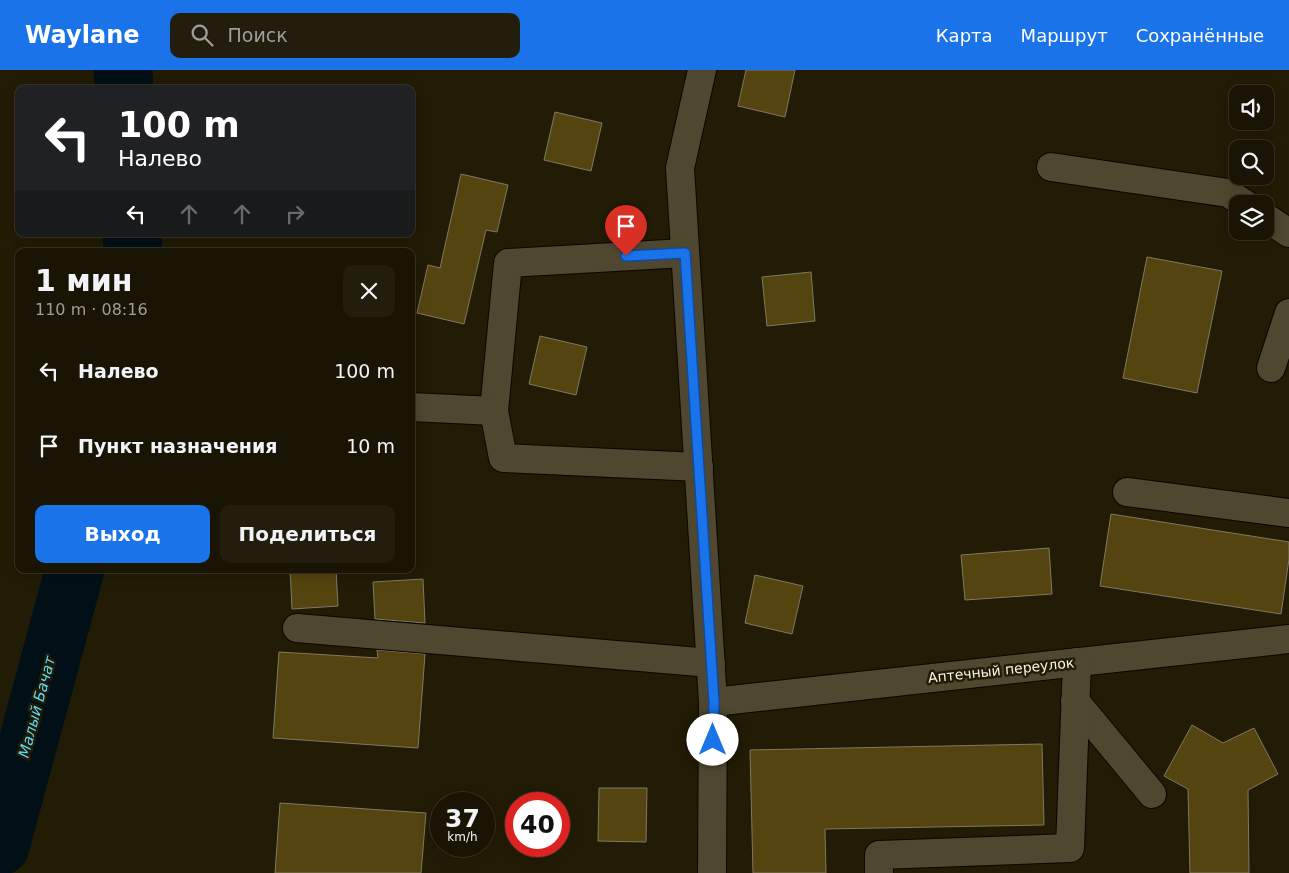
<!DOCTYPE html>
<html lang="ru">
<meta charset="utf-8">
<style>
:root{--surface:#1a1404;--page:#231d0e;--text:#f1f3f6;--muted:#9f9e9a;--line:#383326;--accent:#1a73e8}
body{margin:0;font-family:"DejaVu Sans",sans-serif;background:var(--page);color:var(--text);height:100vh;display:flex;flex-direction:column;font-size:19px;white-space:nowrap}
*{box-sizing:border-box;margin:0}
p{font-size:16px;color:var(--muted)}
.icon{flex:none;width:28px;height:28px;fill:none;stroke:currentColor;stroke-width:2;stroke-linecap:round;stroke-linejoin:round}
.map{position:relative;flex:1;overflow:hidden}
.sheet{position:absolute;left:15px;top:178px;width:400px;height:325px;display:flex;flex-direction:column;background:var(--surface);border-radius:10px;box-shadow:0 2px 12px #0003,0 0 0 1px var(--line)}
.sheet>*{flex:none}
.guide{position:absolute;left:15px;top:15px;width:400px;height:152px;border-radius:10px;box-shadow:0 2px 12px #0003,0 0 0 1px var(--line);background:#202124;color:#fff;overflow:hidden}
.controls{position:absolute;left:1229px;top:15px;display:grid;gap:10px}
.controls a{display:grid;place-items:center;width:45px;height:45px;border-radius:10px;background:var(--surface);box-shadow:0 2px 12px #0003,0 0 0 1px var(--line);font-size:25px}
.speed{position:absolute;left:430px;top:722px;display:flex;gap:10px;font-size:25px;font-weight:700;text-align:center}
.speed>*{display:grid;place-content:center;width:65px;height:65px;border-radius:50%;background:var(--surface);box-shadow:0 2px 12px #0003,0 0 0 1px var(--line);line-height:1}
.speed small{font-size:12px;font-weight:400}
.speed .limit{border:8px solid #d22;background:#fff;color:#111}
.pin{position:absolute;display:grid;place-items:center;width:42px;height:42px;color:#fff;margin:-51px -21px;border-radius:50% 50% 50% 0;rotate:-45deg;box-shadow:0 0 5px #0007}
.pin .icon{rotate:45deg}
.me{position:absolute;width:55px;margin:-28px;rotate:0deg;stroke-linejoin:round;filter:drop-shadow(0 0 4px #0008)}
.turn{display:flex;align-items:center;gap:18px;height:105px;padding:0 20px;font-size:22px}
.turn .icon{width:65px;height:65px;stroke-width:2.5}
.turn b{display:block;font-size:35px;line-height:42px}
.lanes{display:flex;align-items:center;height:48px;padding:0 20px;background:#0003;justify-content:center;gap:25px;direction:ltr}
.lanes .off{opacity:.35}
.round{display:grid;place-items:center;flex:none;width:52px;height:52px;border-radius:10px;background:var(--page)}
.overview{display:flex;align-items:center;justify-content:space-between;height:85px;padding:0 20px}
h1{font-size:30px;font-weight:700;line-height:38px}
.action{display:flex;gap:10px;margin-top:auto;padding:10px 20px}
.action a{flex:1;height:58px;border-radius:10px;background:var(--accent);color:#fff;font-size:20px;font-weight:700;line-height:58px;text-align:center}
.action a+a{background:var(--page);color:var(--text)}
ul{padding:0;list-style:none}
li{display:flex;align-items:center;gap:15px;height:75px;padding:0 20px}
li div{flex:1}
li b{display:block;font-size:19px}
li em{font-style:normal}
header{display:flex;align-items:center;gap:30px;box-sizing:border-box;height:70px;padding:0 25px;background:var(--accent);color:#fff}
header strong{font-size:24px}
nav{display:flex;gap:28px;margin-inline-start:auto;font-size:18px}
.search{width:350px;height:45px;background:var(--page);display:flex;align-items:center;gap:12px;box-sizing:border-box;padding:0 18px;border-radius:10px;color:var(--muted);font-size:19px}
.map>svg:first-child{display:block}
</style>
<header>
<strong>Waylane</strong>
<div class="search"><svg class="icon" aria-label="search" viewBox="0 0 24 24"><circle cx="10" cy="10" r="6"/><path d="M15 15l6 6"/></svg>Поиск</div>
<nav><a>Карта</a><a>Маршрут</a><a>Сохранённые</a></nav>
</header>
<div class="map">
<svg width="1289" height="803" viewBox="0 0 1289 803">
<rect width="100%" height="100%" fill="#221b06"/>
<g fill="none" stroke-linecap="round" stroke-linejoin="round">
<g stroke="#001016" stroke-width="59">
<polyline points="123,0 124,19"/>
<polyline points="132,164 133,181"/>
<polyline points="0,776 75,499"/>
</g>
</g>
<g fill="#534410" stroke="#817960">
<polygon points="746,0 795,0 785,47 738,36"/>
<polygon points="555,42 602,53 591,101 544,90"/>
<polygon points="461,104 508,115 497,162 486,160 464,254 417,243 428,195 440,198"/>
<polygon points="1147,187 1222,201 1197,323 1123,308"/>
<polygon points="811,202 815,251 767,256 762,207"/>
<polygon points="540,266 587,277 576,325 529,314"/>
<polygon points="1111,444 1289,472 1289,489 1281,544 1100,516"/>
<polygon points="1049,478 1052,524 965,530 961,485"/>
<polygon points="290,499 336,499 338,536 292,539"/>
<polygon points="755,505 803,516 792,564 745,553"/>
<polygon points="423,509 425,553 375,549 373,512"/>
<polygon points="377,580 425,584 418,678 273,668 279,582 378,588"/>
<polygon points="1192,655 1223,673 1254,658 1278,704 1248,720 1249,803 1190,803 1188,719 1164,706"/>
<polygon points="1042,674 1044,755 825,759 826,803 753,803 750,680"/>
<polygon points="599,718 647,718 646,772 598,771"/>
<polygon points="280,733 426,743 421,803 275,803"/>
</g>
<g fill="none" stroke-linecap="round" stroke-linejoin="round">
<defs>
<g id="minor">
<polyline points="702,0 680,98 713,632 712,803"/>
<polyline points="1051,97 1228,123 1245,134"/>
<polyline points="1265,147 1289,163"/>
<polyline points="685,183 508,193 494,341 503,388 699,397"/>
<polyline points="1271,298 1289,243"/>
<polyline points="411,337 494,341"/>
<polyline points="1127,422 1289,443"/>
<polyline points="297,558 711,593"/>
<polyline points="1075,631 1152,724"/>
<polyline points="713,632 1289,569"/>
<polyline points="879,803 879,785 1070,778 1077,592"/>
</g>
</defs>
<use href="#minor" stroke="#0b0600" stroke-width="30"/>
<use href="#minor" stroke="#4f4730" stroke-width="28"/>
</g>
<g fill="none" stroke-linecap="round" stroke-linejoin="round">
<defs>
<polyline id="route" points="626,186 685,183 714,632 713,670"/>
</defs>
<use href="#route" stroke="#114b97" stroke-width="12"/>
<use href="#route" stroke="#1a73e8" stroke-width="9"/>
</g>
<g text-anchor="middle" stroke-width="5" stroke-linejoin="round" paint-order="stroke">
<g font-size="14" fill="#f9f5e7" stroke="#221b06">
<text transform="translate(1001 600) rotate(-6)" y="5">Аптечный переулок</text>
</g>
<g font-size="15" font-style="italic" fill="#5ddafb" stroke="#221b06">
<text transform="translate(37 637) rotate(-75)" y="5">Малый Бачат</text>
</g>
</g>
</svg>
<div class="controls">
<a><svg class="icon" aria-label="sound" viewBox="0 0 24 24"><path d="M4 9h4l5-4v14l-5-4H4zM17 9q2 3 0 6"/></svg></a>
<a><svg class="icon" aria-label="search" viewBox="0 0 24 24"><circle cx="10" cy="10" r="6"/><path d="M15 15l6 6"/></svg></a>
<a><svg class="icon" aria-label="layers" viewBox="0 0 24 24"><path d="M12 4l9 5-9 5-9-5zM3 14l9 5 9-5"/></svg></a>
</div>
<div class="speed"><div>37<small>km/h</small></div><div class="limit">40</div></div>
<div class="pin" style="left:626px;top:186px;background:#d93025"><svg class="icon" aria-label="arrive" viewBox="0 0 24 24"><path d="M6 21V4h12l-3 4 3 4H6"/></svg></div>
<svg class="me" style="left:713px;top:670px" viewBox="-20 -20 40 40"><circle r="19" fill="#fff"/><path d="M0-13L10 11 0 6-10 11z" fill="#1a73e8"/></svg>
<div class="guide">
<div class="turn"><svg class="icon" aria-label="left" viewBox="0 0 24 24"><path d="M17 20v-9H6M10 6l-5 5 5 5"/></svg><div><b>100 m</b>Налево</div></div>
<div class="lanes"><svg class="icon" aria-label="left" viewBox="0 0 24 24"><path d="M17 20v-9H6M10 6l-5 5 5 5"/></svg><svg class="icon off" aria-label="ahead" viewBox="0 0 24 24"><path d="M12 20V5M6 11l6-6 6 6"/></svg><svg class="icon off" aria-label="ahead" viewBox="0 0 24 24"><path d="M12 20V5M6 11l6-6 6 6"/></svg><svg class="icon off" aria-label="right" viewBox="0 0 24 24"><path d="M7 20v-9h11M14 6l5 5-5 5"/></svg></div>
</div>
<section class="sheet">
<div class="overview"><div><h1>1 мин</h1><p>110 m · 08:16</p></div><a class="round"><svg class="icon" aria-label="close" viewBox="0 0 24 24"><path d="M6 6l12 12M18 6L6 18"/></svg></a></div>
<ul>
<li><svg class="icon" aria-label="left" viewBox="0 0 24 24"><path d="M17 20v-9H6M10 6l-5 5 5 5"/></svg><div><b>Налево</b></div><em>100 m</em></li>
<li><svg class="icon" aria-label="arrive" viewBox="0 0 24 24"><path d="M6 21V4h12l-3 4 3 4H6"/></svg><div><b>Пункт назначения</b></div><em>10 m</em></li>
</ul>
<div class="action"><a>Выход</a><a>Поделиться</a></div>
</section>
</div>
